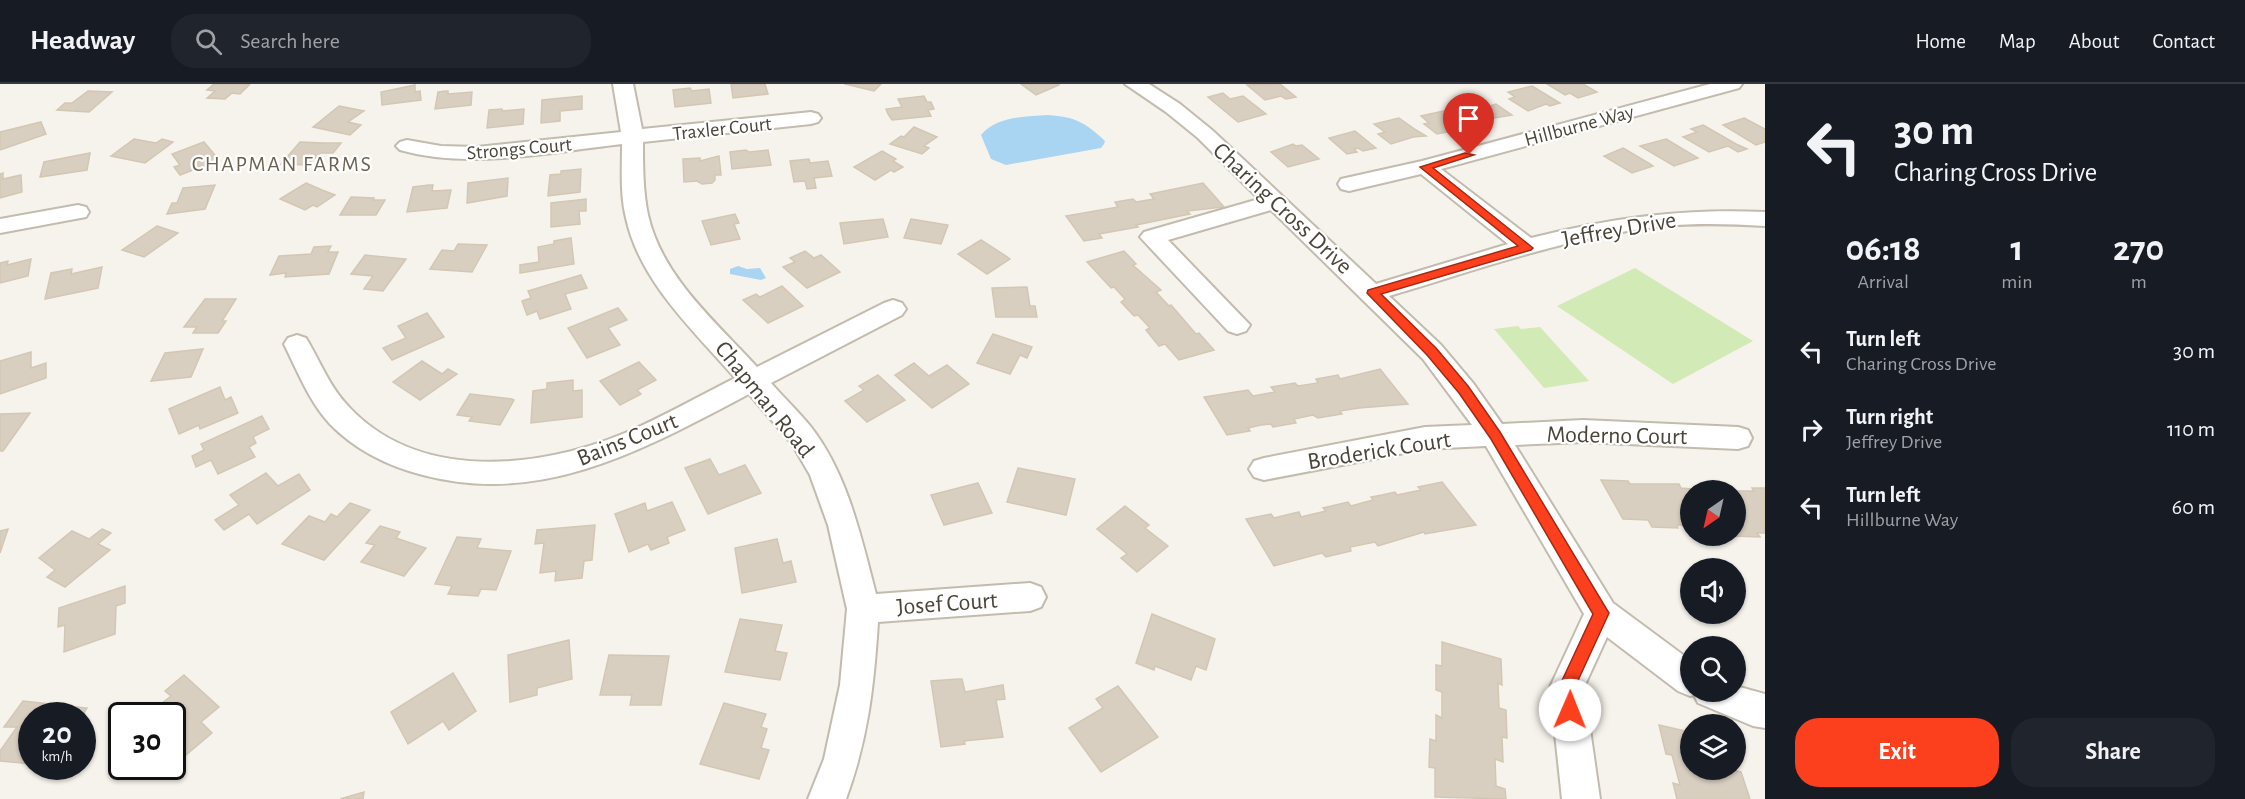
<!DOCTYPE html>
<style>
:root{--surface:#171b24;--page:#20242c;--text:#f1f3f6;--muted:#9ea1a6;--line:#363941;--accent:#fc3f1d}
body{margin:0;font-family:"Alegreya Sans",sans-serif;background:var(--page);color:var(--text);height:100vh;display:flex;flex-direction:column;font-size:22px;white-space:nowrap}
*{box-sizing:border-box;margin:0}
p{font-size:20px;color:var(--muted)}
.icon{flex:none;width:33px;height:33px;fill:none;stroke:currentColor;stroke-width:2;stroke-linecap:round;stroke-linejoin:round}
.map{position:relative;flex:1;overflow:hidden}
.sheet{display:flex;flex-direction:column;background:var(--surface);width:480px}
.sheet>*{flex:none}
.hud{background:#171b24;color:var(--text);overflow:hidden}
.needle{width:39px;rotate:214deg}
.tools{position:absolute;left:1680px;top:396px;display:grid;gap:12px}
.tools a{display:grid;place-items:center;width:66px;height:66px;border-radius:50%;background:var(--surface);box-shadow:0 2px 4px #0004;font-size:30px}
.speed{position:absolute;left:18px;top:618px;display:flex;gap:12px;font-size:30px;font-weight:700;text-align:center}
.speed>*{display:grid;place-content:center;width:78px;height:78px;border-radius:50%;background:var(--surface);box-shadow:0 2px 4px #0004;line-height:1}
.speed small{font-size:15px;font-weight:400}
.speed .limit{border:3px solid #111;border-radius:9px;background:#fff;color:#111}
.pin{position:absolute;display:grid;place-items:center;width:51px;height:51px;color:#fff;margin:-62px -26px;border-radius:50% 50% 50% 0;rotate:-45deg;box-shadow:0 0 6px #0007}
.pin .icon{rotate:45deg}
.me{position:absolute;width:66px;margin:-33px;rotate:1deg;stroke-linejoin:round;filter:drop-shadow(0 0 4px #0008)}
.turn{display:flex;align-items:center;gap:21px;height:126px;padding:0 30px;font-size:27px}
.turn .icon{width:78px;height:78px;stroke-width:2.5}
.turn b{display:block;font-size:42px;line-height:51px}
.eta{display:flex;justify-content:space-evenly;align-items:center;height:102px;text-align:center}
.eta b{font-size:36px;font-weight:700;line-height:42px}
.primary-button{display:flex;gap:12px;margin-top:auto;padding:12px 30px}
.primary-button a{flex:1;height:69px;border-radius:24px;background:var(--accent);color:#fff;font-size:24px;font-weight:700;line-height:69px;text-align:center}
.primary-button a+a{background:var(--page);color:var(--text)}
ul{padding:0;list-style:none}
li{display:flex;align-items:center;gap:18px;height:78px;padding:0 30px}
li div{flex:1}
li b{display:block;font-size:22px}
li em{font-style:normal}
header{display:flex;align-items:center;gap:36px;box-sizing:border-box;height:84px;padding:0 30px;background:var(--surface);border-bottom:2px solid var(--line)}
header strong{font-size:28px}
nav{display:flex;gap:33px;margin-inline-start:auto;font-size:21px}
.search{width:420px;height:54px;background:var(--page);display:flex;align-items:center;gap:15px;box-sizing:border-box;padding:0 21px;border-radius:24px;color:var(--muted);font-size:22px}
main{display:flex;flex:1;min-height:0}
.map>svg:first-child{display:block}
</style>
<header>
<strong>Headway</strong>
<div class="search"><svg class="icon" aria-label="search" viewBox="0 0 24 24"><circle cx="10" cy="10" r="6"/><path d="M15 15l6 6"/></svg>Search here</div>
<nav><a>Home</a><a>Map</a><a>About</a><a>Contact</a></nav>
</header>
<main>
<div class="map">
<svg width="1765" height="715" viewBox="0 0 1765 715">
<rect width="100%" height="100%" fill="#f6f3ec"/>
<g fill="#d2eab5">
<polygon points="1635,184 1753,257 1673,300 1557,222"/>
<polygon points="1518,242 1521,245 1540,243 1589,297 1544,304 1494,245"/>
</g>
<g fill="#a9d4f2">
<path d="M 1048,31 C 1075,33 1085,38 1105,57 L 1104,60 L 1101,64 L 1006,81 L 991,75 L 981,51 C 997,32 1024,33 1048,31 Z"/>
<polygon points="738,182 747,185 760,184 766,194 761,196 730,190 730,185"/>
</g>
<g fill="#d8cfc1" stroke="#d3c7b4" stroke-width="1.5">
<polygon points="214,0 250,0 240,10 232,9 225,15 207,14 215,7 207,6"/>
<polygon points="731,0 765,0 768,10 733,14"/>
<polygon points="845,0 844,0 881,0 874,7"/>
<polygon points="1021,0 1057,0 1059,1 1036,11"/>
<polygon points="1280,0 1296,13 1286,15 1281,12 1265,16 1247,1"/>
<polygon points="1547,0 1583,0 1597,8 1578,14 1570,9 1565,11"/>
<polygon points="415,1 415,8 420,7 421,16 382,21 381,8"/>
<polygon points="1532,2 1560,19 1550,22 1546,20 1528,27 1509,15 1515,13 1508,8"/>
<polygon points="690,4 692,7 709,5 711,19 675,23 673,6"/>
<polygon points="88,7 112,8 89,28 57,26 65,19 72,19"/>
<polygon points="446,7 448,7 448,10 472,8 471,21 435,25 438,8"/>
<polygon points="1223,9 1230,15 1243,12 1266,30 1238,38 1208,13"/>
<polygon points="582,12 582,25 560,27 560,37 541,39 542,16"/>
<polygon points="924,12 927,18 931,18 934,25 928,26 931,32 892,36 888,30 886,25 902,23 898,15"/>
<polygon points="1482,15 1490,22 1496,20 1512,31 1482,36 1460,20"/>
<polygon points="339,22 364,27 348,38 361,41 350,51 313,43"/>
<polygon points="502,25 502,27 524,25 523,40 487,44 489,26"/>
<polygon points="1448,26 1466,40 1446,42 1452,47 1437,50 1424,40 1429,39 1421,32"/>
<polygon points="1399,34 1416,46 1426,52 1413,53 1391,60 1378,50 1385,48 1374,40"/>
<polygon points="1744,34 1765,45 1765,58 1756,61 1723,41"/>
<polygon points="41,38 46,50 0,66 0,48"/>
<polygon points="1703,41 1736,60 1747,65 1738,68 1728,62 1709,68 1683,53 1697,48 1691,45"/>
<polygon points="914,43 937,53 924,62 929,64 922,70 890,60 901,52 904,53"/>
<polygon points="1355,47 1376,64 1363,67 1358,64 1354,65 1357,68 1347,70 1329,54"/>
<polygon points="134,55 156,59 162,55 173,58 145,79 111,72"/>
<polygon points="1666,55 1698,74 1674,82 1640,62"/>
<polygon points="204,58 219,76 180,91 174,83 180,81 172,70"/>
<polygon points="300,58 324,59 341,59 333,69 321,69 307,81 281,80"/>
<polygon points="1293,60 1296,62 1302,61 1319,75 1288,83 1271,68"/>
<polygon points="1623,64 1650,80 1653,82 1632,89 1604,72"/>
<polygon points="746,66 749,68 768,66 771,81 732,85 730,68"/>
<polygon points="882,67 896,75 893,77 903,83 894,88 891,86 875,96 854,83"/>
<polygon points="90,69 87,86 40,93 44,78"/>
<polygon points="719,72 721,91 715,91 715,96 712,99 702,100 697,97 684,98 683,75 700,74 700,77"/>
<polygon points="809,75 810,79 828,77 832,92 814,94 816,104 807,105 805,97 794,98 790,77"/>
<polygon points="581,85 580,108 548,112 550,91 561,90 561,87"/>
<polygon points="3,89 3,95 21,91 22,108 0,114 0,90"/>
<polygon points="508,94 507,112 467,119 468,99"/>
<polygon points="306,99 322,106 335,111 317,123 313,121 305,126 280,115"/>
<polygon points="1203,99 1224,123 1187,127 1190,130 1136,141 1138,143 1099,150 1102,154 1084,157 1066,132 1118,123 1115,118 1133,115 1136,118 1154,115 1150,110"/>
<polygon points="215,101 205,125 167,130 172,119 177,119 183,104"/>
<polygon points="429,101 433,101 432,107 451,106 447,124 407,128 413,103"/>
<polygon points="351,113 374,114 373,116 385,116 376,131 340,131"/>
<polygon points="586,115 586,127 579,127 580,140 551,143 551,119"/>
<polygon points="735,130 739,139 734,140 740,155 711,161 702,137"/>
<polygon points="883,135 888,153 844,160 840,139"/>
<polygon points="911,135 948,141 941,160 904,154"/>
<polygon points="157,142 178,149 144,173 122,166"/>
<polygon points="571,154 574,180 520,189 520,181 539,178 538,163 554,160 554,157"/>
<polygon points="981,156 1006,172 1010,175 987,190 958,170"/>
<polygon points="458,160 487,161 472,188 430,185 442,166 454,167"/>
<polygon points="331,162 328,168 338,168 329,190 285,193 286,189 270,191 279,172 311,170 314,163"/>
<polygon points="805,167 814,174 821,171 840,188 807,204 783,183 795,178 790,174"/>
<polygon points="1124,167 1136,180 1133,181 1135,183 1161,206 1156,208 1169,222 1171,221 1196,250 1199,249 1214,266 1179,276 1165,260 1159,262 1146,246 1150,244 1138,231 1134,232 1121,218 1125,215 1114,203 1111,204 1087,178"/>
<polygon points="365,171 374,172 406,175 383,207 364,205 373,192 351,190"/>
<polygon points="31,175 28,192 0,199 0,179 8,177 7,181"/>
<polygon points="102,183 98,204 45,215 51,189 72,185 71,190"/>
<polygon points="581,191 587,204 565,210 571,225 540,235 537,227 527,231 522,217 531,214 528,207"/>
<polygon points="782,202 803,222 768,239 743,216 756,210 760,213"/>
<polygon points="1027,203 1030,222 1035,222 1037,233 996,233 992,204"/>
<polygon points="205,215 236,215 222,237 226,237 218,249 193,249 197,243 184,243"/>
<polygon points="618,224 627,236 608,244 620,261 587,274 568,244"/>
<polygon points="427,229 444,253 392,276 383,264 406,254 398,242"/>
<polygon points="993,250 1032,263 1027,274 1020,271 1010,290 977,279"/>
<polygon points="203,265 191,293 151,297 165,269"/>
<polygon points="31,268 31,284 46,279 46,294 0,310 0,277"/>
<polygon points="422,277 442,290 448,285 457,290 420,316 393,298"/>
<polygon points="639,278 656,296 637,306 641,310 620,321 600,297"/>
<polygon points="914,279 929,292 947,281 969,300 932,324 895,291"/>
<polygon points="1380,285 1408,320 1359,324 1340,327 1342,330 1318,334 1313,331 1294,335 1296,339 1273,343 1271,340 1261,341 1248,344 1250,347 1227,351 1204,313 1248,306 1253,312 1275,308 1271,303 1295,299 1298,302 1318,299 1316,295 1338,291 1340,295"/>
<polygon points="878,291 905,316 867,338 845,317 864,306 859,302"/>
<polygon points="573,296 573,307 582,306 582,333 531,339 533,307 547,305 547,299"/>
<polygon points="220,303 225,316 231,313 238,329 200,345 199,341 179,350 169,325"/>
<polygon points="470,310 512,315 514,316 500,341 477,338 469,337 472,333 457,331"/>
<polygon points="30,329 3,367 0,367 0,330"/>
<polygon points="262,332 269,345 253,353 256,359 249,363 255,373 218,390 211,376 196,383 192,372 204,366 201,360"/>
<polygon points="710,375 719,391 745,381 761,409 708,430 685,384"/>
<polygon points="1018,384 1075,395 1066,431 1007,418"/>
<polygon points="266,389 278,402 299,390 310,406 257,440 249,430 224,446 215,436 239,421 230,411"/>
<polygon points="1601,396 1628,397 1630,400 1679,400 1681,404 1705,406 1690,406 1690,441 1677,441 1678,444 1652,443 1648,436 1623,435"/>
<polygon points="1442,398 1476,441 1425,450 1424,448 1378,462 1375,458 1350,463 1351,467 1326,473 1322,469 1274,482 1246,435 1271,430 1274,434 1299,428 1301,433 1305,432 1326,427 1323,424 1348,418 1351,422 1373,416 1371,413 1382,411 1395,408 1397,411 1421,406 1418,403"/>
<polygon points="978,399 992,429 944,441 931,411"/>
<polygon points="1752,404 1765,404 1765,449 1757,449 1760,453 1733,452 1736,452 1736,407 1754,407"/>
<polygon points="672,418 685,446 667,453 669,459 651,466 648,460 629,468 615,430 645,419 647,427"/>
<polygon points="350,419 370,426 324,476 282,460 309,432 325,438 331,430 337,433"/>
<polygon points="1125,422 1149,441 1145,444 1168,462 1137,488 1121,474 1127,470 1126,469 1097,445"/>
<polygon points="595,441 592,476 584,477 582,494 555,497 556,487 540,489 544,459 535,460 537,446"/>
<polygon points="380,442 400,448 396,454 426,464 404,492 361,478 375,461 366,459"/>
<polygon points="8,445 0,469 0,447"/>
<polygon points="102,445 111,449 98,460 110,466 65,503 47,493 55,486 39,474 72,447 89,455"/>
<polygon points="457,453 481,455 477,464 511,467 496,506 481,505 478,512 448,510 452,502 435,500"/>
<polygon points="777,455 783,479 791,477 796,498 742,509 735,464"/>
<polygon points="125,502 125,519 116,522 115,550 64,568 65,541 58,543 59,524"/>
<polygon points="1152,530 1215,555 1206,586 1196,582 1191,596 1155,582 1154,586 1136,579"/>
<polygon points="740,535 782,541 775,567 787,569 780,596 725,588"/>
<polygon points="569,556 572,595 537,604 537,611 510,618 508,571"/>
<polygon points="1442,558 1501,575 1502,601 1498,599 1499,624 1506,626 1507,654 1502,653 1503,678 1495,675 1496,702 1505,705 1506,715 1435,713 1435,684 1429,683 1430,655 1436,657 1436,631 1442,634 1442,608 1436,606 1436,581 1442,582"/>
<polygon points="609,571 669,572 661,621 630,621 632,611 600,611"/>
<polygon points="453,589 476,627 449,646 443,637 408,660 391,628"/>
<polygon points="184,591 219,623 201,638 212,649 186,671 172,658 172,632 136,632 147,622 152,627 171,612 165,607"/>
<polygon points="958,595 962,595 965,608 1003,601 1005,615 996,616 1003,653 964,657 965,660 941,663 931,597"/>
<polygon points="1118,602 1158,653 1101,688 1069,644 1103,624 1096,615"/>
<polygon points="23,617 87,624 82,632 32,632 32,680 0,677 0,667 17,643 4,643"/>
<polygon points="724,619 766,630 761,643 767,645 761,664 769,666 759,695 700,680"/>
<polygon points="1659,641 1690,648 1690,686 1732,686 1741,688 1750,715 1677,715 1673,699 1680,701 1672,671 1666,670"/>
<polygon points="364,708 363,715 340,715"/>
</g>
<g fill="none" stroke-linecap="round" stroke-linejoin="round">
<defs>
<g id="minor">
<path d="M 613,0 L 633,0 L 642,45 L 811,28 L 818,30 L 821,34 L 818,38 L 811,40 L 643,58 C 643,82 643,107 648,131 C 662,193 716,238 757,283 L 884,219 L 893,216 L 902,219 L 906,225 L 902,231 L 771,299 C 784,314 799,328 811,343 C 848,391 861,453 876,510 L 1030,499 L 1041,503 L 1046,513 L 1041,523 L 1030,527 L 878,538 C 874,602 868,655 846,715 L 808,715 L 824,675 L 840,601 L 847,525 L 828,441 L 810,391 L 792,360 L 749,310 C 646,364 544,423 423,391 C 388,382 355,366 329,339 C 309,317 297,286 284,260 L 288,254 L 297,251 L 306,254 C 320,277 330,304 349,323 C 419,398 539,385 625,349 C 663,333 699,312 735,294 C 694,247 640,198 626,134 C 620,110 622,85 622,60 C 550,68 470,86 400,66 L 396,62 L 400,58 L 407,56 L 441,62 L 477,63 L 621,48 Z"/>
<path d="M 1125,0 L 1149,0 L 1180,20 L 1212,46 L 1376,200 L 1508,160 L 1421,90 L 1349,107 L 1341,105 L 1338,100 L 1341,95 L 1422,77 L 1710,0 L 1742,0 L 1739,4 L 1441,85 L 1531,154 C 1611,134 1683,124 1765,128 L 1765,142 C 1731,140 1698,139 1664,142 C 1570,152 1480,185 1389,212 L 1441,261 L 1473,299 L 1502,340 L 1583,336 L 1738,343 L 1748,346 L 1752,354 L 1748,362 L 1738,365 L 1583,358 L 1515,361 L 1613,519 L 1690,576 L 1690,608 L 1736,608 L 1736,602 L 1765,610 L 1765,644 L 1753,642 L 1698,619 L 1694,611 L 1690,612 L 1678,607 L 1607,553 L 1584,603 L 1600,715 L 1562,715 L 1550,603 L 1584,530 L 1486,362 L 1425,365 L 1264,396 L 1254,393 L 1249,385 L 1254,377 L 1264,374 L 1425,343 L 1472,341 L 1423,275 L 1271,126 L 1168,156 L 1250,241 L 1246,247 L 1237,250 L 1228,247 L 1140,153 L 1144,148 L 1259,115 L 1198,54 L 1166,28 Z"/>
<polygon points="78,121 86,123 89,128 86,133 0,149 0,135"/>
</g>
</defs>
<use href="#minor" stroke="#c2bbae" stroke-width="4"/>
<use href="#minor" fill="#fff" fill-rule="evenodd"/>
</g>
<polygon fill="#fc3f1d" stroke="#a42913" stroke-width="1.5" points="1465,69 1474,71 1433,84 1533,164 1531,166 1381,210 1436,264 1468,302 1500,348 1609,529 1575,603 1578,626 1576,631 1570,634 1564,631 1559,603 1593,530 1491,355 1459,309 1427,271 1367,209 1368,206 1518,162 1420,83"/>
<g text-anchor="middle" stroke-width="4.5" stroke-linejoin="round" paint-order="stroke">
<g font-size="20" fill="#4b4439" stroke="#fff">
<text transform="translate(1579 41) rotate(-15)" y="7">Hillburne Way</text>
<text transform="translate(722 44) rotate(-6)" y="7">Traxler Court</text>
<text transform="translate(519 64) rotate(-5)" y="7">Strongs Court</text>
</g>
<g font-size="22" letter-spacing="1.5" fill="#6e6250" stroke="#fff">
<text x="282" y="87">CHAPMAN FARMS</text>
</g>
<g font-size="24" fill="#4b4439" stroke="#fff">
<text transform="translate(1283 124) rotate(43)" y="8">Charing Cross Drive</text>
<text transform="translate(1619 145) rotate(-10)" y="8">Jeffrey Drive</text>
<text transform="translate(765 315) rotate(51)" y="8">Chapman Road</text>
<text transform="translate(1617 351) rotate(1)" y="8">Moderno Court</text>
<text transform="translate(627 355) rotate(-22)" y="8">Bains Court</text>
<text transform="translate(1379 366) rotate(-9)" y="8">Broderick Court</text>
<text transform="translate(947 519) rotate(-4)" y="8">Josef Court</text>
</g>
</g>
</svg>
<div class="tools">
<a><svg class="needle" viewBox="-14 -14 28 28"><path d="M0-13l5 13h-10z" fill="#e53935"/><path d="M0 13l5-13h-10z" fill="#9ea1a6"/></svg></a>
<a><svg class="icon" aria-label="sound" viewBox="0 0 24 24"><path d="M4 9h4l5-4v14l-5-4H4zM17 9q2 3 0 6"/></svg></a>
<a><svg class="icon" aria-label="search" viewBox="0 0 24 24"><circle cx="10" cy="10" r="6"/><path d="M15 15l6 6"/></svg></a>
<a><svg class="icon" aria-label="layers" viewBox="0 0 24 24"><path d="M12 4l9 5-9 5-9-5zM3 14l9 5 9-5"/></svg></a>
</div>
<div class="speed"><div>20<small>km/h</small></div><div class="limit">30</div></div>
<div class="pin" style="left:1469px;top:71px;background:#d93025"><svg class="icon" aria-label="arrive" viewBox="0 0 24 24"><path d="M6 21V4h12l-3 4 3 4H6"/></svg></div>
<svg class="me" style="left:1570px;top:626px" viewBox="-20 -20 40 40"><circle r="19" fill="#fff"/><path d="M0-13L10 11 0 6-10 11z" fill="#fc3f1d"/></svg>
</div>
<section class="sheet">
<div class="hud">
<div class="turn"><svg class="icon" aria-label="left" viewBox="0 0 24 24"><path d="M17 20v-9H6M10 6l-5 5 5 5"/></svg><div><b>30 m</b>Charing Cross Drive</div></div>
</div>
<div class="eta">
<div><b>06:18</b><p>Arrival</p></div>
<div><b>1</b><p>min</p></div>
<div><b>270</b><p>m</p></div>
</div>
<ul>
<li><svg class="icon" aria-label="left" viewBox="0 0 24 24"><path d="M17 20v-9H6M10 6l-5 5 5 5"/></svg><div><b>Turn left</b><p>Charing Cross Drive</p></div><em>30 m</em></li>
<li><svg class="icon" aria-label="right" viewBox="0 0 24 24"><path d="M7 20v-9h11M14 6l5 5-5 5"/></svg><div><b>Turn right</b><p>Jeffrey Drive</p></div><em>110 m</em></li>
<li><svg class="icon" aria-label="left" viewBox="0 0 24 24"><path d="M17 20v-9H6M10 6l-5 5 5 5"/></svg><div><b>Turn left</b><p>Hillburne Way</p></div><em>60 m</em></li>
</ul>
<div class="primary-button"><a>Exit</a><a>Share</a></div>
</section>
</main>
